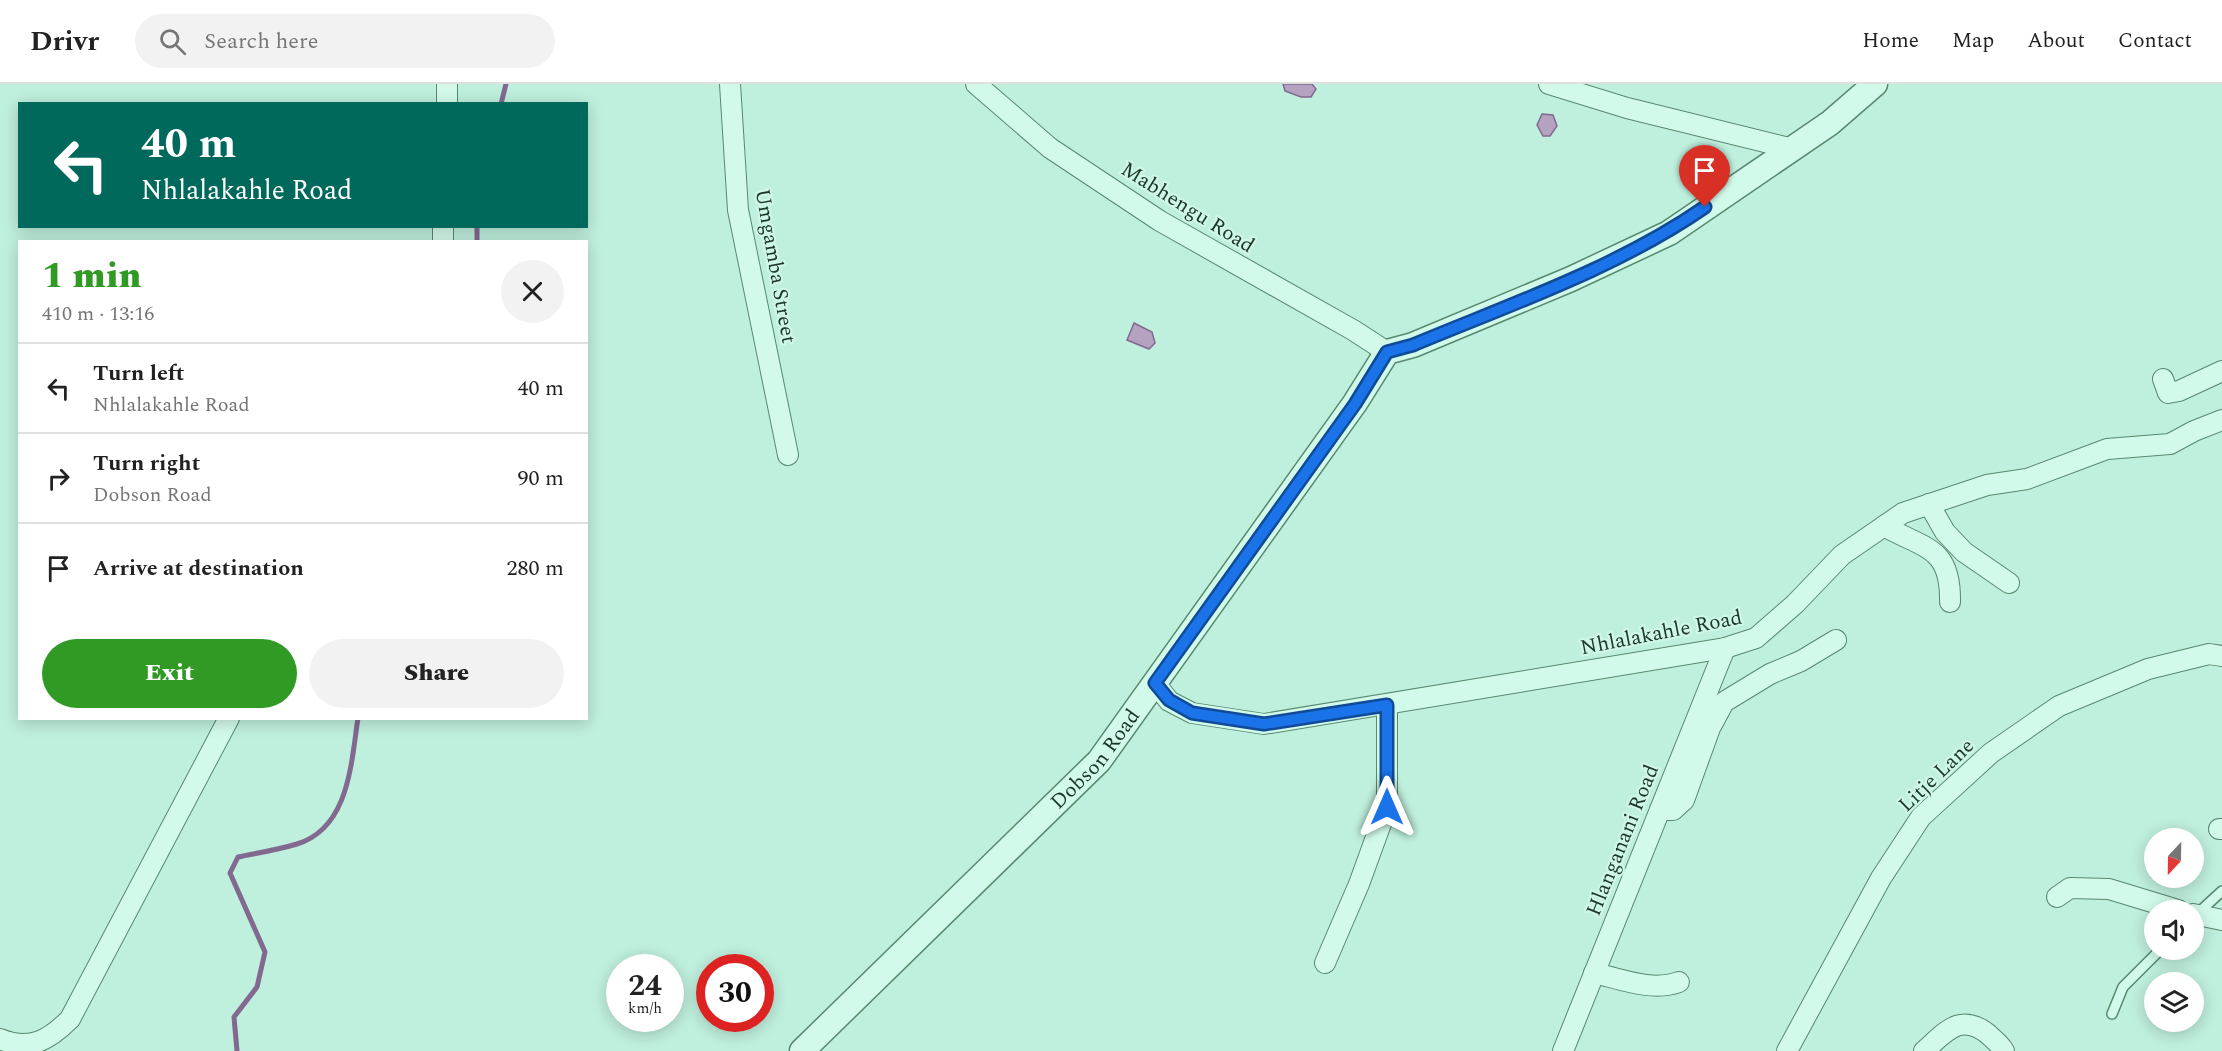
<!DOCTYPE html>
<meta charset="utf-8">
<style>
:root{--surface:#fff;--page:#f2f2f2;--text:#222;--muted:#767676;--line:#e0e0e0;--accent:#309a24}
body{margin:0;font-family:Spectral,serif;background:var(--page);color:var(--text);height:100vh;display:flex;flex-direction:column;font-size:22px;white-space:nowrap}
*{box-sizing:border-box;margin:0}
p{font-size:20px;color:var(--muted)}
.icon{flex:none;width:33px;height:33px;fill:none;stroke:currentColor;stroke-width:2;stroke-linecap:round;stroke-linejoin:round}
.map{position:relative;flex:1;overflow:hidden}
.panel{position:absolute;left:18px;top:156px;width:570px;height:480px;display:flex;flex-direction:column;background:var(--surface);border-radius:0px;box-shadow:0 3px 15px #0003}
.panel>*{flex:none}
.banner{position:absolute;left:18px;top:18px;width:570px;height:126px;border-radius:0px;box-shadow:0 3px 15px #0003;background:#00695c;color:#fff;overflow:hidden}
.needle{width:39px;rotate:202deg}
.buttons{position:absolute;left:2144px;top:744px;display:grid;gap:12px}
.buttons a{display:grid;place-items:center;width:60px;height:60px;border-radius:50%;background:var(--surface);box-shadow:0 3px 15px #0003;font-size:30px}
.speed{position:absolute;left:606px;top:870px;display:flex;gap:12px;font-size:30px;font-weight:700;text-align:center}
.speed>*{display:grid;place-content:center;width:78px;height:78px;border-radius:50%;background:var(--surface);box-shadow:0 3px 15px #0003;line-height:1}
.speed small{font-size:15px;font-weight:400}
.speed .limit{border:9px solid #d22;background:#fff;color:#111}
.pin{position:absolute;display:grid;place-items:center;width:51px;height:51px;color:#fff;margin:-62px -26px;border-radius:50% 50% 50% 0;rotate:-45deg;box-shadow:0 0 6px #0007}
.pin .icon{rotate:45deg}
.me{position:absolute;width:66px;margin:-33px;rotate:0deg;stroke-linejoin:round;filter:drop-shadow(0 0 4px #0008)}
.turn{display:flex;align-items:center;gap:21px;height:126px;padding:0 24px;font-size:27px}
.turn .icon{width:78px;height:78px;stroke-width:2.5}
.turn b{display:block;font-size:42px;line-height:51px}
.round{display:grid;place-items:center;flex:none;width:63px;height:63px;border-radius:32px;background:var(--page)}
.head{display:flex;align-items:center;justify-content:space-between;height:102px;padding:0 24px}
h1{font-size:36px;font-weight:800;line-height:45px;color:var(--accent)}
.cta{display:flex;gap:12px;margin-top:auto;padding:12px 24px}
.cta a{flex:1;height:69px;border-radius:36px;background:var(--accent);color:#fff;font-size:24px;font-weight:800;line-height:69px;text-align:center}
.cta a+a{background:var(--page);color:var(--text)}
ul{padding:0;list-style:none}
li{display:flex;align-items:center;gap:18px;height:90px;padding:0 24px;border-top:2px solid var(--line)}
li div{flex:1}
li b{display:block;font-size:22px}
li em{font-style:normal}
header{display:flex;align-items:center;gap:36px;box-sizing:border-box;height:84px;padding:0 30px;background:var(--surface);border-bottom:2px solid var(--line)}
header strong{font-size:28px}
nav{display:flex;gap:33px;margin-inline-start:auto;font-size:21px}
.search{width:420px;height:54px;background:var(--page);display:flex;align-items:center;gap:15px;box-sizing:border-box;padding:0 21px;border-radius:33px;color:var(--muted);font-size:22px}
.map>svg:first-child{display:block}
</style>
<header>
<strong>Drivr</strong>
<div class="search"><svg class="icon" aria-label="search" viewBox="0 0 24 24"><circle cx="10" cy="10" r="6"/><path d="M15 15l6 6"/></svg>Search here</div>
<nav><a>Home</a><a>Map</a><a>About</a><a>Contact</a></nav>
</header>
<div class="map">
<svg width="2222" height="967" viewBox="0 0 2222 967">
<rect width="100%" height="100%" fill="#bfefdd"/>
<g fill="#b5a2c1" stroke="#82698f" stroke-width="1.5">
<polygon points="1283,0 1312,0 1316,5 1311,13 1301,13 1285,7"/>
<polygon points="1542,30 1553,31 1557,42 1550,52 1543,52 1537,41"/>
<polygon points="1134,239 1152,248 1155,259 1149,265 1127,256"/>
</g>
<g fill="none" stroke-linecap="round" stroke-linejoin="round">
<g stroke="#82698f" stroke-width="5">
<polyline points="501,20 506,0"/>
<polyline points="477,158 477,142"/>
<path d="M 237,967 L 234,933 L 257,903 L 265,868 L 230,789 L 238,773 C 257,769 277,766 297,760 C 349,744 351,680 358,634"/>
</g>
<defs>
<g id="service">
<polyline points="2197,830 2222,807"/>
<polyline points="2112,930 2123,903 2160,866"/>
</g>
<g id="minor">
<polyline points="730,0 738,126 788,371"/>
<polyline points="976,0 1050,64 1160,137 1353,246 1387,268"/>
<polyline points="1549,0 1627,24 1793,65"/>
<polyline points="447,20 447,0"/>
<polyline points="443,158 443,142"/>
<polyline points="2163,295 2168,309 2179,307 2222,287"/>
<polyline points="1929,420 1945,448 1964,468 2009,499"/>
<path d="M 1884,442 C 1924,465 1951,462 1950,518"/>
<polyline points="1155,599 1169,617 1192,629 1264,640 1725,564 1756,554 1795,520 1842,471 1903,429 1987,401 2027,395 2107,365 2170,360 2194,347 2222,336"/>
<polyline points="1660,726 1673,726 1684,716 1710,644 1724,618 1770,590 1801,577 1836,556"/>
<polyline points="2219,745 2222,745"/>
<polyline points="2057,813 2070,804 2109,805 2178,826"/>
<polyline points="2193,830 2222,836"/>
<polyline points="1325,879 1359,800 1387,723 1387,621"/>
<path d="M 1594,889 C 1621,895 1652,908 1679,898"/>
<path d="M 0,955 C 30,967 48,957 70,935 L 229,634"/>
<polyline points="1563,967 1725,564"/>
<polyline points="1787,967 1881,794 1921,733 1991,669 2059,622 2148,585 2209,570 2222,572"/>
<path d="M 1924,967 C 1946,948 1960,928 1988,950 C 1994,956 2000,960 2004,967"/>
</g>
<g id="tertiary">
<path id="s1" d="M 802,967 L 1099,677 L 1355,319 L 1387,268 L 1413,261 L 1571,195 L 1669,149 L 1830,39 L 1875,0"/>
</g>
</defs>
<use href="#service" stroke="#57896d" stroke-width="12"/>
<use href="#minor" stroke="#57896d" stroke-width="22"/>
<use href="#tertiary" stroke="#57896d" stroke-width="27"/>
<use href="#service" stroke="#d2faeb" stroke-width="9"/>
<use href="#minor" stroke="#d2faeb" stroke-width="20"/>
<use href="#tertiary" stroke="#d2faeb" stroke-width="24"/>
</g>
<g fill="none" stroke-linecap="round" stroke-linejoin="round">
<defs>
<path id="route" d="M 1387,723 L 1387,621 L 1264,640 L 1192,629 L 1169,616 L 1155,599 L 1355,320 L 1387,268 L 1413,261 C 1511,220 1617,184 1705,123"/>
</defs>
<use href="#route" stroke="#114b97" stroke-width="15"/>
<use href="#route" stroke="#1a73e8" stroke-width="10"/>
</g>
<g text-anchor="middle" stroke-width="4.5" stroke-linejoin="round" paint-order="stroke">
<g font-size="21" fill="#1c3827" stroke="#cff7e7">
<text transform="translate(1188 123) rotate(32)" y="7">Mabhengu Road</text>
<text transform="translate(776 182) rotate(80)" y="7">Umgamba Street</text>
<text transform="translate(1661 548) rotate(-11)" y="7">Nhlalakahle Road</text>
<text dy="7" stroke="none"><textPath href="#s1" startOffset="414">Dobson Road</textPath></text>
<text transform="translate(1936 691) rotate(-44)" y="7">Litje Lane</text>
<text transform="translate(1622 756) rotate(-68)" y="7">Hlanganani Road</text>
</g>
</g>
</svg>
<div class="buttons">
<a><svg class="needle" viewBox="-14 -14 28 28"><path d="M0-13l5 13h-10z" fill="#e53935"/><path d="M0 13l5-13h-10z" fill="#767676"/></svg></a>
<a><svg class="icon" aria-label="sound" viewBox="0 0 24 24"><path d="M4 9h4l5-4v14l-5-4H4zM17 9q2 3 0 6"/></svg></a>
<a><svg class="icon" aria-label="layers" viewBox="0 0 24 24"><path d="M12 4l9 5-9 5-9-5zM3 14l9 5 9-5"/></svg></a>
</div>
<div class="speed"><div>24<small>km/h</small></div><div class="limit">30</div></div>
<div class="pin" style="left:1705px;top:123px;background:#d93025"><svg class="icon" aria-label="arrive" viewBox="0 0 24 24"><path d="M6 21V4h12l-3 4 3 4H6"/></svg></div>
<svg class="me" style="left:1387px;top:723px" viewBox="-20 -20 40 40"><path d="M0-17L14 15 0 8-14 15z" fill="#1a73e8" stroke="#fff" stroke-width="4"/></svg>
<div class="banner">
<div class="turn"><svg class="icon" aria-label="left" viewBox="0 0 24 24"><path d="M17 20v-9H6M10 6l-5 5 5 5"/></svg><div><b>40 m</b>Nhlalakahle Road</div></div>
</div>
<section class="panel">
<div class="head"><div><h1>1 min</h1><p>410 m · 13:16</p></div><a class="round"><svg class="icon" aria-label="close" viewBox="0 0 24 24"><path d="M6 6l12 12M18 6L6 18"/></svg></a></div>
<ul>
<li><svg class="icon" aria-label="left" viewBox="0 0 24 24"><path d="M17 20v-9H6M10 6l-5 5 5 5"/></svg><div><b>Turn left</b><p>Nhlalakahle Road</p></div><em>40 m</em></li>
<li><svg class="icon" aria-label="right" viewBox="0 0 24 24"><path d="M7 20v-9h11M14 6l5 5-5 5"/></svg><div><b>Turn right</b><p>Dobson Road</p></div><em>90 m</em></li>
<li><svg class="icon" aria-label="arrive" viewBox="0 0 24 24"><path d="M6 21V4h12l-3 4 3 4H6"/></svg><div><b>Arrive at destination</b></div><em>280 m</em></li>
</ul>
<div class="cta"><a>Exit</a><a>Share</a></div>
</section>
</div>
